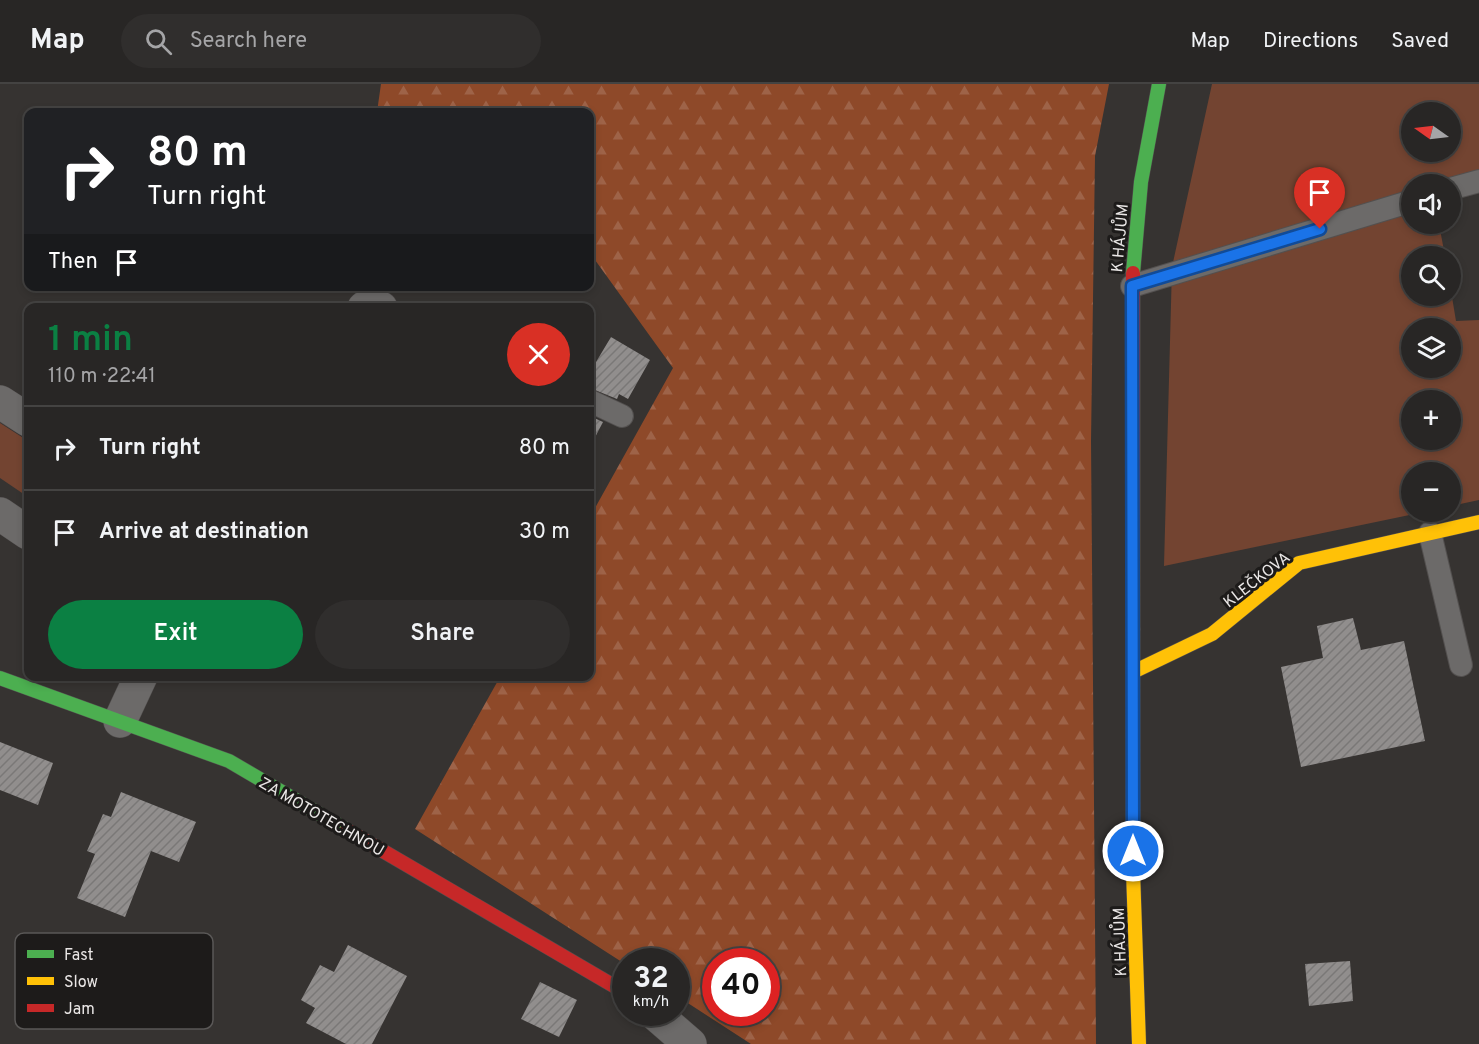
<!DOCTYPE html>
<meta charset="utf-8">
<style>
:root{--surface:#282625;--page:#302e2d;--text:#f1f3f6;--muted:#a5a5a7;--line:#444342;--accent:#0b8043}
body{margin:0;font-family:Overpass,sans-serif;background:var(--page);color:var(--text);height:100vh;display:flex;flex-direction:column;font-size:22px;white-space:nowrap}
*{box-sizing:border-box;margin:0}
p{font-size:20px;color:var(--muted)}
.icon{flex:none;width:33px;height:33px;fill:none;stroke:currentColor;stroke-width:2;stroke-linecap:round;stroke-linejoin:round}
.map{position:relative;flex:1;overflow:hidden}
.panel{position:absolute;left:24px;top:219px;width:570px;height:378px;display:flex;flex-direction:column;background:var(--surface);border-radius:12px;box-shadow:0 3px 9px #0003,0 0 0 2px var(--line)}
.panel>*{flex:none}
.guide{position:absolute;left:24px;top:24px;width:570px;height:183px;border-radius:12px;box-shadow:0 3px 9px #0003,0 0 0 2px var(--line);background:#202124;color:#fff;overflow:hidden}
.needle{width:39px;rotate:284deg}
.controls{position:absolute;left:1401px;top:18px;display:grid;gap:12px}
.controls a{display:grid;place-items:center;width:60px;height:60px;border-radius:50%;background:var(--surface);box-shadow:0 3px 9px #0003,0 0 0 2px var(--line);font-size:30px}
.speed{position:absolute;left:612px;top:864px;display:flex;gap:12px;font-size:30px;font-weight:700;text-align:center}
.speed>*{display:grid;place-content:center;width:78px;height:78px;border-radius:50%;background:var(--surface);box-shadow:0 3px 9px #0003,0 0 0 2px var(--line);line-height:1}
.speed small{font-size:15px;font-weight:400}
.speed .limit{border:9px solid #d22;background:#fff;color:#111}
.pin{position:absolute;display:grid;place-items:center;width:51px;height:51px;color:#fff;margin:-62px -26px;border-radius:50% 50% 50% 0;rotate:-45deg;box-shadow:0 0 6px #0007}
.pin .icon{rotate:45deg}
.me{position:absolute;width:66px;margin:-33px;rotate:0deg;stroke-linejoin:round;filter:drop-shadow(0 0 4px #0008)}
.turn{display:flex;align-items:center;gap:21px;height:126px;padding:0 24px;font-size:27px}
.turn .icon{width:78px;height:78px;stroke-width:2.5}
.turn b{display:block;font-size:42px;line-height:51px}
.then{display:flex;align-items:center;height:57px;padding:0 24px;background:#0003;gap:12px;font-size:22px}
.round{display:grid;place-items:center;flex:none;width:63px;height:63px;border-radius:32px;background:var(--page)}
.head{display:flex;align-items:center;justify-content:space-between;height:102px;padding:0 24px}
h1{font-size:36px;font-weight:600;line-height:45px;color:var(--accent)}
.action{display:flex;gap:12px;margin-top:auto;padding:12px 24px}
.action a{flex:1;height:69px;border-radius:36px;background:var(--accent);color:#fff;font-size:24px;font-weight:600;line-height:69px;text-align:center}
.action a+a{background:var(--page);color:var(--text)}
ul{padding:0;list-style:none}
li{display:flex;align-items:center;gap:18px;height:84px;padding:0 24px;border-top:2px solid var(--line)}
li div{flex:1}
li b{display:block;font-size:22px}
li em{font-style:normal}
header{display:flex;align-items:center;gap:36px;box-sizing:border-box;height:84px;padding:0 30px;background:var(--surface);border-bottom:2px solid var(--line)}
header strong{font-size:28px}
nav{display:flex;gap:33px;margin-inline-start:auto;font-size:21px}
.search{width:420px;height:54px;background:var(--page);display:flex;align-items:center;gap:15px;box-sizing:border-box;padding:0 21px;border-radius:33px;color:var(--muted);font-size:22px}
.map>svg:first-child{display:block}
</style>
<header>
<strong>Map</strong>
<div class="search"><svg class="icon" aria-label="search" viewBox="0 0 24 24"><circle cx="10" cy="10" r="6"/><path d="M15 15l6 6"/></svg>Search here</div>
<nav><a>Map</a><a>Directions</a><a>Saved</a></nav>
</header>
<div class="map">
<svg width="1479" height="960" viewBox="0 0 1479 960">
<defs>
<pattern id="forest-firs" width="22" height="20" patternUnits="userSpaceOnUse" patternTransform="scale(1.5)"><rect width="22" height="20" fill="#8e4929"/><path d="M5 1l3.5 6h-7zM16 11l3.5 6h-7z" fill="#9e6348"/></pattern>
<pattern id="building-hatch" width="6" height="6" patternUnits="userSpaceOnUse" patternTransform="scale(1.5)"><rect width="6" height="6" fill="#918e8d"/><path d="M-1 1l2-2M0 6l6-6M5 7l2-2" fill="none" stroke="#7a7877"/></pattern>
</defs>
<rect width="100%" height="100%" fill="#363331"/>
<g fill="#734431" fill-rule="evenodd">
<path d="M 1212,0 L 1479,0 L 1479,97 L 1450,100 L 1412,100 L 1412,140 L 1439,140 L 1445,172 L 1412,172 L 1412,212 L 1450,212 L 1451,207 L 1456,237 L 1479,236 L 1479,416 L 1451,422 L 1450,388 L 1412,388 L 1412,428 L 1424,428 L 1164,482 L 1172,183 ZM 1412,28 L 1450,28 L 1450,68 L 1412,68 ZM 1412,244 L 1450,244 L 1450,284 L 1412,284 ZM 1412,316 L 1450,316 L 1450,356 L 1412,356 Z"/>
<polygon points="0,339 28,357 28,413 0,394"/>
</g>
<path fill="url(#forest-firs)" fill-rule="evenodd" d="M 381,0 L 1109,0 L 1095,72 L 1091,357 L 1096,960 L 751,960 L 677,912 L 676,878 L 626,878 L 625,880 L 415,745 L 500,593 L 590,592 L 590,433 L 673,284 L 590,169 L 590,28 L 377,28 ZM 716,878 L 766,878 L 766,928 L 716,928 Z"/>
<g fill="url(#building-hatch)">
<polygon points="611,253 650,276 628,315 619,310 617,315 590,304 590,288"/>
<polygon points="590,332 603,338 590,363"/>
<polygon points="1353,534 1361,566 1404,557 1425,657 1301,683 1281,583 1323,574 1317,542"/>
<polygon points="0,658 53,679 38,721 0,706"/>
<polygon points="121,708 196,738 179,778 151,767 125,833 77,814 95,770 87,767 103,730 111,733"/>
<polygon points="348,861 407,892 372,960 346,960 306,939 315,924 301,916 320,881 334,888"/>
<polygon points="1350,877 1353,917 1309,922 1305,880"/>
<polygon points="540,898 577,916 559,953 521,935"/>
</g>
<g fill="none" stroke-linecap="round" stroke-linejoin="round">
<defs>
<g id="lane">
<polyline points="1450,105 1479,97"/>
<polyline points="1132,202 1412,117"/>
<polyline points="590,317 622,332"/>
<polyline points="1430,449 1461,581"/>
</g>
<g id="street">
<polyline points="364,224 373,221 381,224"/>
<polyline points="0,318 28,336"/>
<polyline points="0,430 28,449"/>
<polyline points="120,637 141,592"/>
<polyline points="653,928 690,960"/>
</g>
<g id="fast">
<polyline points="1133,189 1141,98 1159,0"/>
<polyline points="0,594 229,677 347,746"/>
</g>
<g id="slow">
<polyline points="1133,545 1133,787 1139,960"/>
<polyline points="1133,588 1212,550 1299,479 1479,438"/>
</g>
<g id="jam">
<polyline points="1133,545 1133,189"/>
<polyline points="347,746 626,909"/>
</g>
</defs>
<use href="#lane" stroke="#53504f" stroke-width="24"/>
<use href="#street" stroke="#53504f" stroke-width="34"/>
<use href="#fast" stroke="#53504f" stroke-width="15"/>
<use href="#slow" stroke="#53504f" stroke-width="15"/>
<use href="#jam" stroke="#53504f" stroke-width="15"/>
<use href="#lane" stroke="#6c6a69" stroke-width="22"/>
<use href="#street" stroke="#6c6a69" stroke-width="33"/>
<use href="#fast" stroke="#4caf50" stroke-width="14"/>
<use href="#slow" stroke="#ffc107" stroke-width="14"/>
<use href="#jam" stroke="#c62828" stroke-width="14"/>
</g>
<g fill="none" stroke-linecap="round" stroke-linejoin="round">
<defs>
<polyline id="route" points="1133,767 1132,202 1320,145"/>
</defs>
<use href="#route" stroke="#114b97" stroke-width="15"/>
<use href="#route" stroke="#1a73e8" stroke-width="10"/>
</g>
<g text-anchor="middle" stroke-width="6" stroke-linejoin="round" paint-order="stroke">
<g font-size="16" fill="#eae7e6" stroke="#1d1b1a">
<text transform="translate(1119 154) rotate(-85)" y="6">K HÁJŮM</text>
<text transform="translate(1256 495) rotate(-38)" y="6">KLEČKOVA</text>
<text transform="translate(322 732) rotate(30)" y="6">ZA MOTOTECHNOU</text>
<text transform="translate(1119 858) rotate(-92)" y="6">K HÁJŮM</text>
</g>
</g>
<rect x="15" y="849" width="198" height="96" rx="9" fill="#1d1b1a" stroke="#5a5857" stroke-width="1.5"/>
<rect x="27" y="866" width="27" height="8" fill="#4caf50"/>
<rect x="27" y="893" width="27" height="8" fill="#ffc107"/>
<rect x="27" y="920" width="27" height="8" fill="#c62828"/>
<g font-size="16" fill="#eae7e6">
<text x="64" y="876">Fast</text>
<text x="64" y="903">Slow</text>
<text x="64" y="930">Jam</text>
</g>
</svg>
<div class="controls">
<a><svg class="needle" viewBox="-14 -14 28 28"><path d="M0-13l5 13h-10z" fill="#e53935"/><path d="M0 13l5-13h-10z" fill="#a5a5a7"/></svg></a>
<a><svg class="icon" aria-label="sound" viewBox="0 0 24 24"><path d="M4 9h4l5-4v14l-5-4H4zM17 9q2 3 0 6"/></svg></a>
<a><svg class="icon" aria-label="search" viewBox="0 0 24 24"><circle cx="10" cy="10" r="6"/><path d="M15 15l6 6"/></svg></a>
<a><svg class="icon" aria-label="layers" viewBox="0 0 24 24"><path d="M12 4l9 5-9 5-9-5zM3 14l9 5 9-5"/></svg></a>
<a>+</a>
<a>−</a>
</div>
<div class="speed"><div>32<small>km/h</small></div><div class="limit">40</div></div>
<div class="pin" style="left:1320px;top:145px;background:#d93025"><svg class="icon" aria-label="arrive" viewBox="0 0 24 24"><path d="M6 21V4h12l-3 4 3 4H6"/></svg></div>
<svg class="me" style="left:1133px;top:767px" viewBox="-20 -20 40 40"><circle r="17" fill="#1a73e8" stroke="#fff" stroke-width="3"/><path d="M0-11L8 9 0 5-8 9z" fill="#fff"/></svg>
<div class="guide">
<div class="turn"><svg class="icon" aria-label="right" viewBox="0 0 24 24"><path d="M7 20v-9h11M14 6l5 5-5 5"/></svg><div><b>80 m</b>Turn right</div></div>
<div class="then">Then<svg class="icon" aria-label="arrive" viewBox="0 0 24 24"><path d="M6 21V4h12l-3 4 3 4H6"/></svg></div>
</div>
<section class="panel">
<div class="head"><div><h1>1 min</h1><p>110 m · 22:41</p></div><a class="round" style="background:#d93025;color:#fff"><svg class="icon" aria-label="close" viewBox="0 0 24 24"><path d="M6 6l12 12M18 6L6 18"/></svg></a></div>
<ul>
<li><svg class="icon" aria-label="right" viewBox="0 0 24 24"><path d="M7 20v-9h11M14 6l5 5-5 5"/></svg><div><b>Turn right</b></div><em>80 m</em></li>
<li><svg class="icon" aria-label="arrive" viewBox="0 0 24 24"><path d="M6 21V4h12l-3 4 3 4H6"/></svg><div><b>Arrive at destination</b></div><em>30 m</em></li>
</ul>
<div class="action"><a>Exit</a><a>Share</a></div>
</section>
</div>
